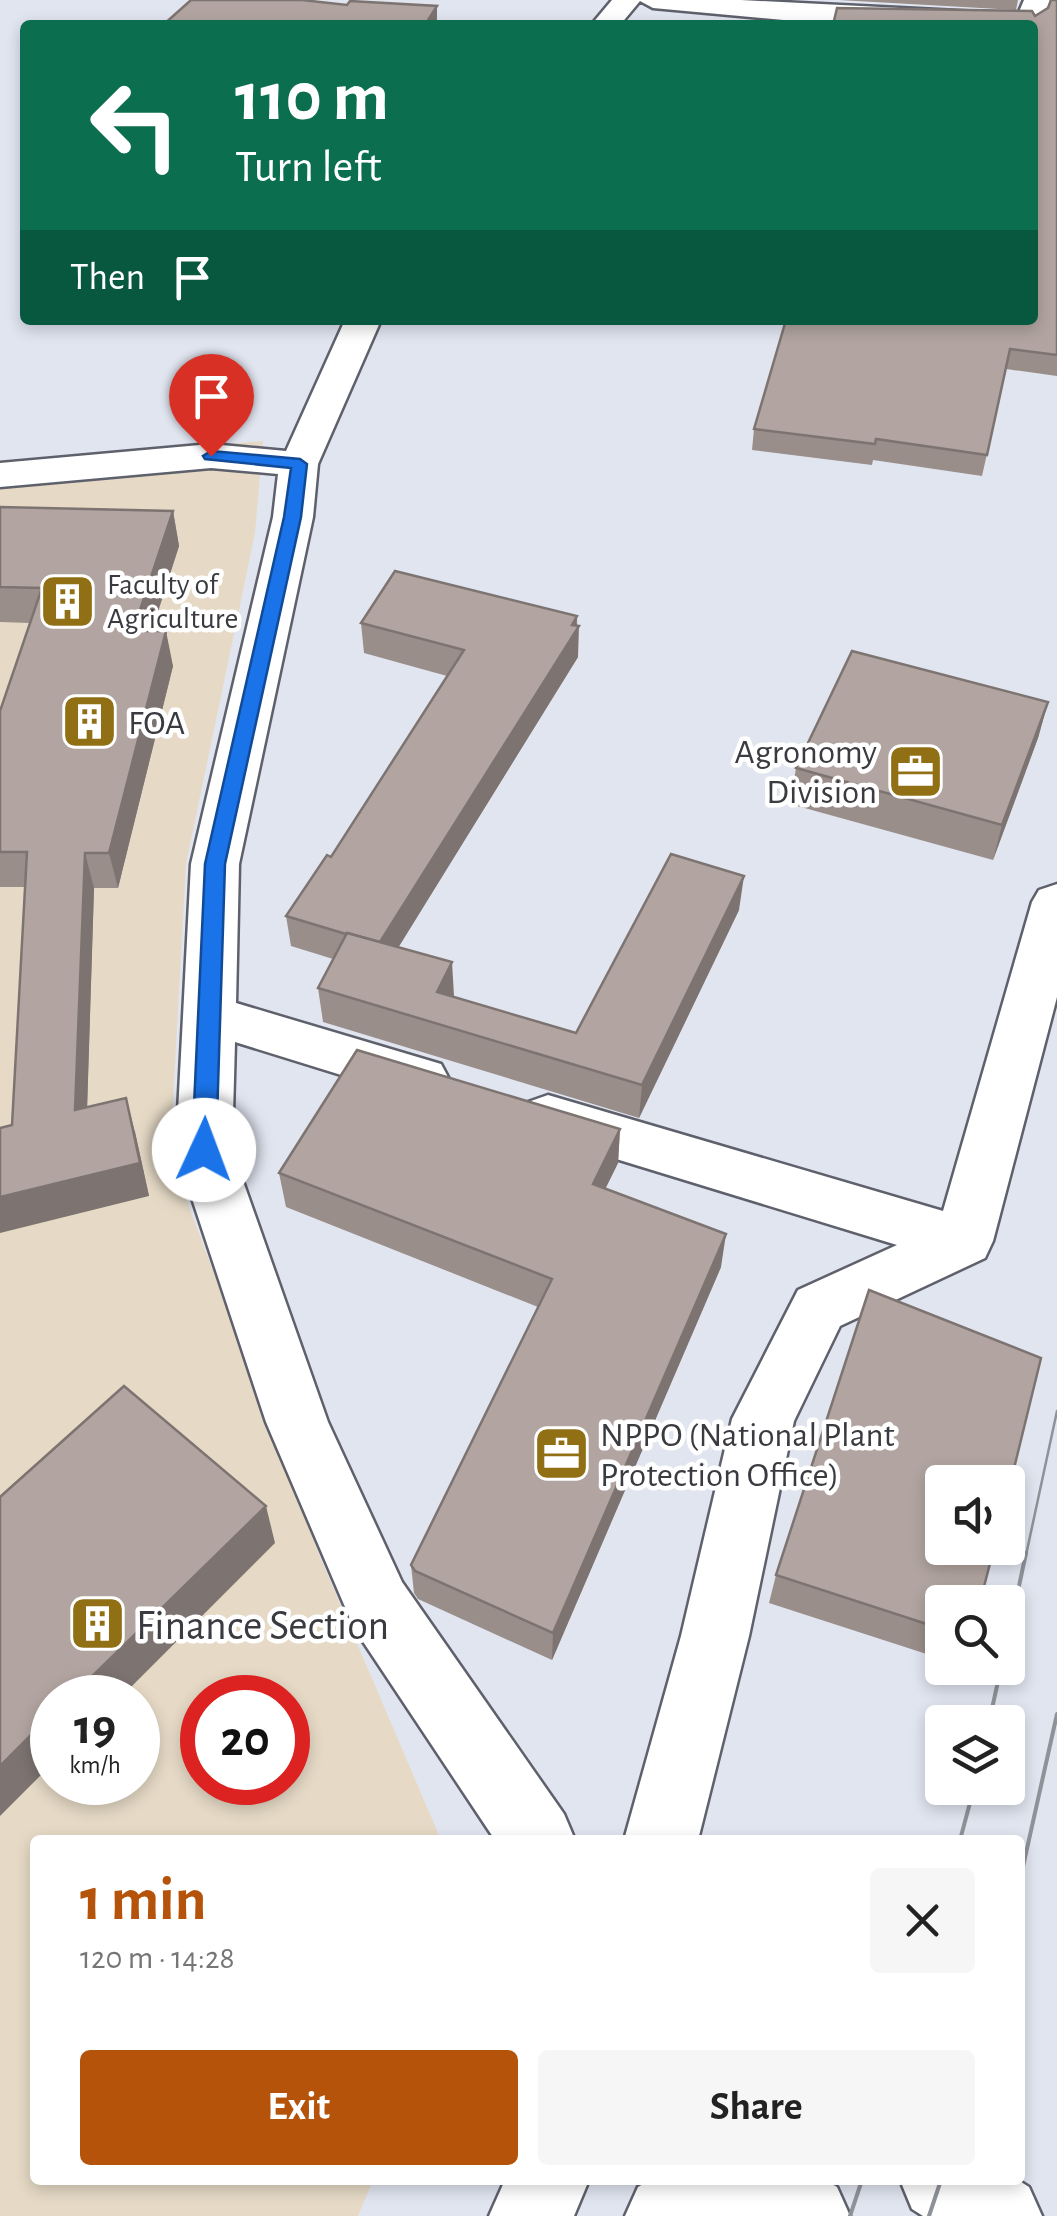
<!DOCTYPE html>
<meta charset="utf-8">
<style>
:root{--surface:#fff;--page:#f6f6f6;--text:#222;--muted:#767676;--accent:#b45309}
body{margin:0;font-family:"Alegreya Sans",sans-serif;background:var(--page);color:var(--text);height:100vh;display:flex;flex-direction:column;font-size:38px;white-space:nowrap}
*{box-sizing:border-box;margin:0}
p{font-size:32px;color:var(--muted)}
.icon{flex:none;width:55px;height:55px;fill:none;stroke:currentColor;stroke-width:2;stroke-linecap:round;stroke-linejoin:round}
.map{position:relative;flex:1;overflow:hidden}
.sheet{position:absolute;left:30px;top:1835px;width:995px;height:350px;display:flex;flex-direction:column;background:var(--surface);border-radius:10px;box-shadow:0 5px 15px #0003}
.sheet>*{flex:none}
.banner{position:absolute;left:20px;top:20px;width:1018px;height:305px;border-radius:10px;box-shadow:0 5px 15px #0003;background:#0b6e4f;color:#fff;overflow:hidden}
.fabs{position:absolute;left:925px;top:1465px;display:grid;gap:20px}
.fabs a{display:grid;place-items:center;width:100px;height:100px;border-radius:10px;background:var(--surface);box-shadow:0 5px 15px #0003;font-size:50px}
.speed{position:absolute;left:30px;top:1675px;display:flex;gap:20px;font-size:50px;font-weight:700;text-align:center}
.speed>*{display:grid;place-content:center;width:130px;height:130px;border-radius:50%;background:var(--surface);box-shadow:0 5px 15px #0003;line-height:1}
.speed small{font-size:25px;font-weight:400}
.speed .limit{border:15px solid #d22;background:#fff;color:#111}
.pin{position:absolute;display:grid;place-items:center;width:85px;height:85px;color:#fff;margin:-102px -42px;border-radius:50% 50% 50% 0;rotate:-45deg;box-shadow:0 0 10px #0007}
.pin .icon{rotate:45deg}
.me{position:absolute;width:110px;margin:-55px;rotate:2deg;stroke-linejoin:round;filter:drop-shadow(0 0 8px #0008)}
.turn{display:flex;align-items:center;gap:35px;height:210px;padding:0 50px;font-size:45px}
.turn .icon{width:130px;height:130px;stroke-width:2.5}
.turn b{display:block;font-size:70px;line-height:85px}
.then{display:flex;align-items:center;height:95px;padding:0 50px;background:#0003;gap:20px;font-size:38px}
.round{display:grid;place-items:center;flex:none;width:105px;height:105px;border-radius:10px;background:var(--page)}
.head{display:flex;align-items:center;justify-content:space-between;height:170px;padding:0 50px}
h1{font-size:60px;font-weight:700;line-height:75px;color:var(--accent)}
.primary-button{display:flex;gap:20px;margin-top:auto;padding:20px 50px}
.primary-button a{flex:1;height:115px;border-radius:10px;background:var(--accent);color:#fff;font-size:40px;font-weight:700;line-height:115px;text-align:center}
.primary-button a+a{background:var(--page);color:var(--text)}
.map>svg:first-child{display:block}
</style>
<div class="map">
<svg width="1057" height="2216" viewBox="0 0 1057 2216">
<rect width="100%" height="100%" fill="#e1e5f0"/>
<path fill="#e6dac6" fill-rule="evenodd" d="M 263,441 L 255,533 L 186,864 L 170,1156 L 321,1559 L 441,1840 L 35,1840 L 35,2180 L 373,2180 L 358,2216 L 0,2216 L 0,463 ZM 52,1698 L 138,1698 L 138,1782 L 52,1782 ZM 202,1698 L 288,1698 L 288,1782 L 202,1782 Z"/>
<g fill="none" stroke-linecap="round" stroke-linejoin="round">
<defs>
<g id="minor">
<polygon points="612,0 741,0 1018,14 1024,0 1050,0 1042,23 1032,30 1032,25 805,22 653,8 640,1 620,25 591,25"/>
<polygon points="345,320 381,320 318,464 313,517 239,864 236,1003 441,1064 449,1079 441,1094 422,1100 235,1042 232,1150 328,1422 402,1582 564,1814 575,1840 495,1840 354,1628 266,1422 176,1150 191,864 273,517 278,474 211,468 0,487 0,463 211,444 286,451"/>
<polygon points="1057,884 1057,997 993,1241 985,1258 840,1326 794,1421 749,1636 698,1840 624,1840 681,1636 732,1419 798,1290 897,1245 528,1132 520,1117 528,1102 548,1095 943,1211 1032,902 1039,890"/>
<polygon points="505,2180 589,2180 574,2216 489,2216"/>
<polygon points="650,2180 825,2180 837,2187 850,2216 625,2216 638,2187"/>
<polygon points="900,2180 1018,2180 1029,2187 1042,2216 923,2216 912,2209"/>
</g>
</defs>
<use href="#minor" stroke="#5e616b" stroke-width="5"/>
<use href="#minor" fill="#fff" fill-rule="evenodd"/>
<polyline stroke="#90929a" stroke-width="2.5" points="1026,1555 1057,1411"/>
<g stroke="#90929a" stroke-width="4">
<polyline points="1008,1638 1026,1553"/>
<polyline points="989,1722 1001,1668"/>
<polyline points="960,1840 974,1788"/>
<polyline points="1020,1880 1057,1714"/>
<polyline points="850,2216 862,2180"/>
<polyline points="929,2216 941,2180"/>
</g>
</g>
<g fill="#998e8a">
<polygon points="839,0 1018,0 1016,10"/>
<polygon points="1057,0 1057,376 1006,369 982,476 873,460 872,465 752,450 754,429 1032,320 1035,16"/>
<polygon points="0,507 173,511 179,546 152,631 173,666 118,888 94,888 87,1107 135,1132 149,1196 12,1125 25,887 0,887 0,711 30,623 0,622"/>
<polygon points="577,616 578,657 398,947 454,997 576,1033 739,910 639,1118 323,1022 318,988 333,959 291,946 286,916 331,857 447,676 364,653 361,623"/>
<polygon points="1048,702 1038,738 993,860 790,804 796,768"/>
<polygon points="620,1129 618,1163 605,1189 721,1267 552,1660 418,1599 414,1593 411,1565 538,1307 286,1207 279,1173"/>
<polygon points="776,1575 942,1602 942,1659 769,1603"/>
</g>
<g fill="#7d7471">
<polygon points="437,6 437,25 425,25"/>
<polygon points="173,511 179,546 140,666 133,631"/>
<polygon points="577,616 576,630 579,626 578,657 382,974 379,944"/>
<polygon points="166,631 173,666 118,888 109,853"/>
<polygon points="1048,702 1038,738 993,860 1002,825"/>
<polygon points="85,853 94,888 86,1144 75,1110"/>
<polygon points="744,876 739,910 639,1118 642,1085"/>
<polygon points="452,962 454,996 439,1026 437,992"/>
<polygon points="126,1098 135,1132 149,1196 0,1233 0,1197"/>
<polygon points="620,1129 618,1163 591,1218 593,1184"/>
<polygon points="726,1234 721,1267 552,1660 553,1633"/>
<polygon points="266,1506 275,1543 120,1698 70,1698"/>
<polygon points="52,1714 52,1764 0,1816 0,1766"/>
</g>
<g fill="#b2a5a1" stroke="#7d7471" stroke-width="2.5">
<polygon points="191,0 302,0 347,5 350,1 437,6 425,25 163,25"/>
<polygon points="1051,0 1057,0 1057,355 1010,349 987,455 876,439 875,444 754,429 786,320 1032,320 1032,25 833,25 837,8 1032,11 1035,16 1048,8"/>
<polygon points="0,507 173,511 133,631 166,631 109,853 85,853 75,1110 126,1098 140,1163 0,1197 0,1128 12,1125 27,852 0,852 0,711 42,588 0,587"/>
<polygon points="395,571 577,616 572,625 579,626 380,942 347,933 346,934 286,916 327,855 331,857 464,650 361,623"/>
<polygon points="852,651 1048,702 1002,825 796,768"/>
<polygon points="671,854 744,876 642,1085 318,988 347,933 452,962 437,992 576,1033"/>
<polygon points="357,1050 620,1129 593,1184 726,1234 553,1633 415,1571 411,1565 552,1279 279,1173"/>
<polygon points="869,1290 1041,1358 1008,1493 1008,1482 942,1482 942,1548 994,1548 980,1602 942,1602 942,1629 776,1575"/>
<polygon points="124,1386 266,1506 70,1698 52,1698 52,1714 0,1766 0,1497"/>
</g>
<polygon fill="#1a73e8" stroke="#114b97" stroke-width="2.5" points="211,451 300,459 307,464 301,517 225,864 216,1150 204,1159 192,1150 205,864 284,517 291,468 205,459 203,456"/>
<defs>
<symbol id="building-square" viewBox="-11 -11 22 22"><rect x="-9" y="-9" width="18" height="18" rx="4" fill="#916f15" stroke="#fff"/><path d="M-4-6H4V6H1V3H-1V6H-4ZM-2.5-4.3h1.7v1.8h-1.7ZM.8-4.3h1.7v1.8H.8ZM-2.5-1h1.7V.8h-1.7ZM.8-1h1.7V.8H.8Z" fill="#fff"/></symbol>
<symbol id="office-square" viewBox="-11 -11 22 22"><rect x="-9" y="-9" width="18" height="18" rx="4" fill="#916f15" stroke="#fff"/><path d="M-6-3h4V-5.5h4V-3h4V5H-6ZM-1-4.5V-3h2v-1.5ZM-6 0V1H6V0Z" fill="#fff"/></symbol>
</defs>
<g fill-rule="evenodd">
<use href="#building-square" x="36" y="570" width="63" height="63"/>
<use href="#building-square" x="58" y="690" width="63" height="63"/>
<use href="#office-square" x="884" y="740" width="63" height="63"/>
<use href="#office-square" x="530" y="1422" width="63" height="63"/>
<use href="#building-square" x="66" y="1592" width="63" height="63"/>
</g>
<g text-anchor="middle" stroke-width="9" stroke-linejoin="round" paint-order="stroke">
<g font-size="30" fill="#3a3b40" stroke="#fff" text-anchor="start">
<text x="107" y="594">Faculty of<tspan x="107" dy="34">Agriculture</tspan></text>
</g>
<g font-size="35" fill="#3a3b40" stroke="#fff" text-anchor="start">
<text x="128" y="734">FOA</text>
<text x="877" y="763" text-anchor="end">Agronomy<tspan x="877" dy="40">Division</tspan></text>
<text x="600" y="1446">NPPO (National Plant<tspan x="600" dy="40">Protection Office)</tspan></text>
</g>
<g font-size="42" fill="#3a3b40" stroke="#fff" text-anchor="start">
<text x="136" y="1639">Finance Section</text>
</g>
</g>
</svg>
<div class="fabs">
<a><svg class="icon" aria-label="sound" viewBox="0 0 24 24"><path d="M4 9h4l5-4v14l-5-4H4zM17 9q2 3 0 6"/></svg></a>
<a><svg class="icon" aria-label="search" viewBox="0 0 24 24"><circle cx="10" cy="10" r="6"/><path d="M15 15l6 6"/></svg></a>
<a><svg class="icon" aria-label="layers" viewBox="0 0 24 24"><path d="M12 4l9 5-9 5-9-5zM3 14l9 5 9-5"/></svg></a>
</div>
<div class="speed"><div>19<small>km/h</small></div><div class="limit">20</div></div>
<div class="pin" style="left:211px;top:456px;background:#d93025"><svg class="icon" aria-label="arrive" viewBox="0 0 24 24"><path d="M6 21V4h12l-3 4 3 4H6"/></svg></div>
<svg class="me" style="left:204px;top:1150px" viewBox="-20 -20 40 40"><circle r="19" fill="#fff"/><path d="M0-13L10 11 0 6-10 11z" fill="#1a73e8"/></svg>
<div class="banner">
<div class="turn"><svg class="icon" aria-label="left" viewBox="0 0 24 24"><path d="M17 20v-9H6M10 6l-5 5 5 5"/></svg><div><b>110 m</b>Turn left</div></div>
<div class="then">Then<svg class="icon" aria-label="arrive" viewBox="0 0 24 24"><path d="M6 21V4h12l-3 4 3 4H6"/></svg></div>
</div>
<section class="sheet">
<div class="head"><div><h1>1 min</h1><p>120 m · 14:28</p></div><a class="round"><svg class="icon" aria-label="close" viewBox="0 0 24 24"><path d="M6 6l12 12M18 6L6 18"/></svg></a></div>
<div class="primary-button"><a>Exit</a><a>Share</a></div>
</section>
</div>
